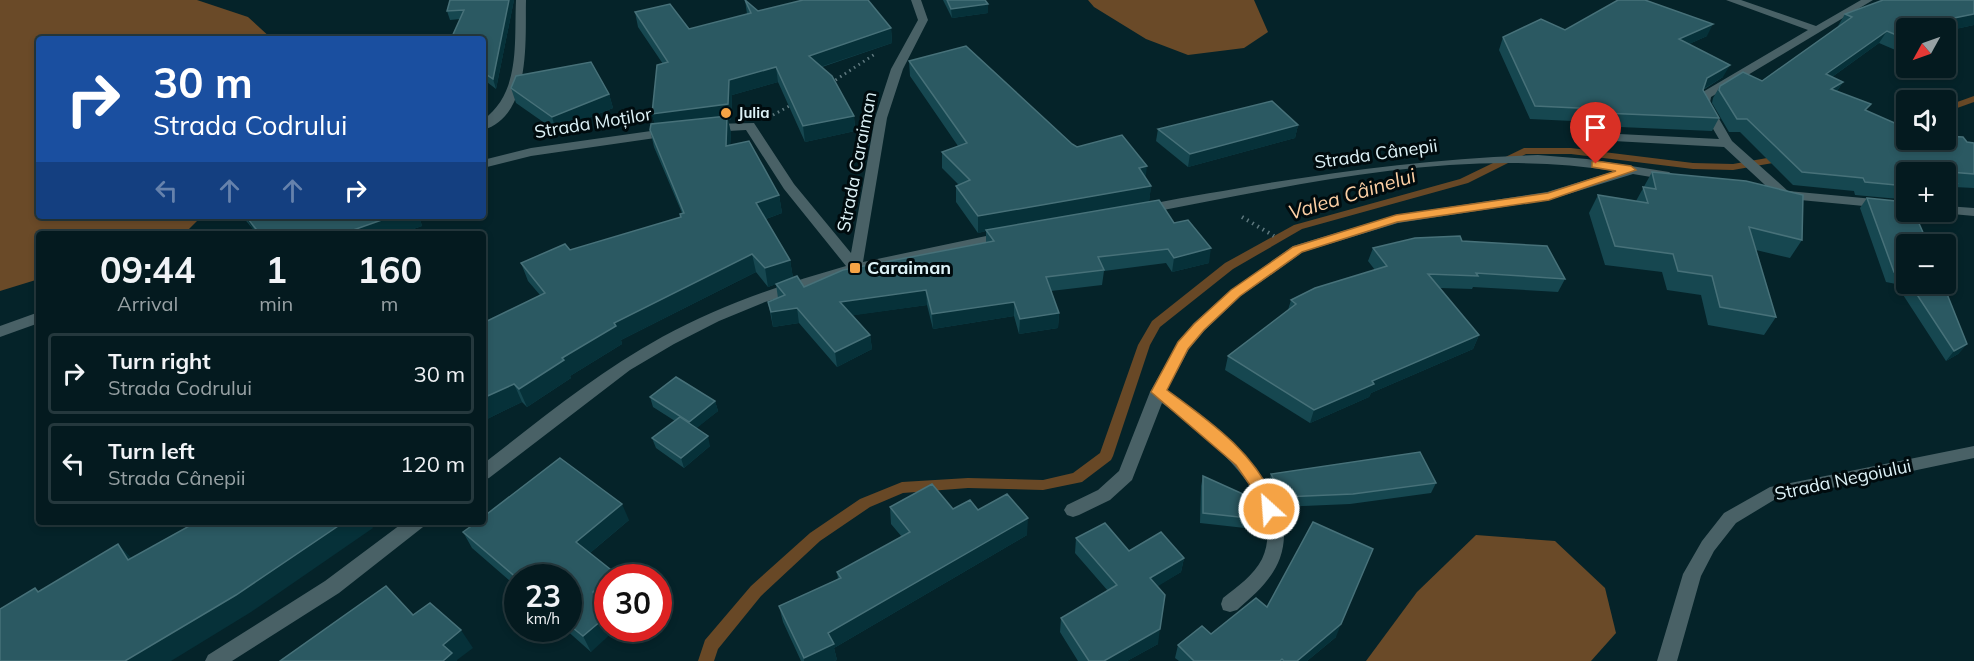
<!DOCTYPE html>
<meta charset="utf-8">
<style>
:root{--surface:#041a1f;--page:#12272c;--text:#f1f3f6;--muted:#97a1a4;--line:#25383d}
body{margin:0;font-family:Mulish,sans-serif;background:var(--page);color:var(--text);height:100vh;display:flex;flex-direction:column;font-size:22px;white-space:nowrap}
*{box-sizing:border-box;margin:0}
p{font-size:20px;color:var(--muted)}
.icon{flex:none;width:33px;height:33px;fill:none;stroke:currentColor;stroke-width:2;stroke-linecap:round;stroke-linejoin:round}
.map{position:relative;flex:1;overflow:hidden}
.side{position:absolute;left:36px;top:231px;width:450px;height:294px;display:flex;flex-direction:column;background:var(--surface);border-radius:6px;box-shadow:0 3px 9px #0003,0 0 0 2px var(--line)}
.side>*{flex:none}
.top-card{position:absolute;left:36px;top:36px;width:450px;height:183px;border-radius:6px;box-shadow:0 3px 9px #0003,0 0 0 2px var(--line);background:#1a4fa0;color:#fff;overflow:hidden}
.needle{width:39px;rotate:230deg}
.tools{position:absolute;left:1896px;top:18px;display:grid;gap:12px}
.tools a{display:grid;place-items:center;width:60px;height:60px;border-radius:6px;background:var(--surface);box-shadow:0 3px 9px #0003,0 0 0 2px var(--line);font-size:30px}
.speed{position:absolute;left:504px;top:564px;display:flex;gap:12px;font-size:30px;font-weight:700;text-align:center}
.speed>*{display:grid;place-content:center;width:78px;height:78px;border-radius:50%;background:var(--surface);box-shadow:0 3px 9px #0003,0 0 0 2px var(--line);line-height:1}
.speed small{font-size:15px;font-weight:400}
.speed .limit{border:9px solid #d22;background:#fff;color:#111}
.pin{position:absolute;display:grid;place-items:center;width:51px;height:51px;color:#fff;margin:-62px -26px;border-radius:50% 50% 50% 0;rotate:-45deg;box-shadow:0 0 6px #0007}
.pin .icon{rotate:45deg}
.me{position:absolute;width:66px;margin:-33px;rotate:334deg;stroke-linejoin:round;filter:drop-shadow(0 0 4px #0008)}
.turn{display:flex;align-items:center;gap:21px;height:126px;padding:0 18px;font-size:27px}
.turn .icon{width:78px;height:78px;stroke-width:2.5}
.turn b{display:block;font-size:42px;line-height:51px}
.lanes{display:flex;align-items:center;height:57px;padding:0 18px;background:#0003;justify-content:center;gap:30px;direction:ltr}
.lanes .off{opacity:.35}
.eta{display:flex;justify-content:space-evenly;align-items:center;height:102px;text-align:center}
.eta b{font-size:36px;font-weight:700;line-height:42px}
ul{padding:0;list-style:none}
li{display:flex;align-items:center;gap:18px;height:81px;margin:0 12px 9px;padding:0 6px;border:3px solid var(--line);border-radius:6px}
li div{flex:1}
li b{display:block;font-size:22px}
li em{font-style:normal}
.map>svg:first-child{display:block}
</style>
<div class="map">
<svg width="1974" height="661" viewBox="0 0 1974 661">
<rect width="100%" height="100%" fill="#052329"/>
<g fill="#6a4a28">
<polygon points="0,0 197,0 248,17 272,39 39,39 39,216 202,216 184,234 39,234 39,279 0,291"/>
<polygon points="1088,0 1254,0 1268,32 1244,48 1188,55 1146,39 1094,7"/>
<polygon points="1476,535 1555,541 1605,588 1616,633 1591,661 1366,661 1417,592"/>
</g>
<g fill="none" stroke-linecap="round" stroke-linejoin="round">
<g fill="#684826" fill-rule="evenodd">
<polygon points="1974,96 1974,102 1946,112 1946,106"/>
<polygon points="1906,119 1906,125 1884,133 1879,130"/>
<polygon points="1524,148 1571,148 1693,163 1733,164 1784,155 1789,158 1784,161 1733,170 1693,169 1571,154 1526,154 1468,183 1302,229 1233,269 1160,327 1150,345 1113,456 1111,460 1082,482 1043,490 968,488 903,493 870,507 820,541 761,596 718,649 714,661 698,661 705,640 751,586 810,533 860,499 902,482 968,478 1043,480 1073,473 1100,453 1138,345 1152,321 1225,263 1294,225 1460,179"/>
</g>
<g stroke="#5e787e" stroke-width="3" stroke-dasharray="1.5 4" stroke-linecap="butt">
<polyline points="831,83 875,54"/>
<polyline points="773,115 793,104"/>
</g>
<polyline stroke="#5e787e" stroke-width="4" stroke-dasharray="1.5 4.5" stroke-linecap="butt" points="1242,217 1274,236"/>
<g fill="#496166" fill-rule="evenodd">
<path d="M 516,0 L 526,0 C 525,38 532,116 483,130 L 483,120 C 521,92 514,43 516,0 Z"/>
<path d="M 911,0 L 921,0 L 928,20 L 903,69 L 887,118 L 863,262 L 1005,232 L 1010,233 L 1012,236 L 1010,239 L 859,272 L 765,302 L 719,321 L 674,344 L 630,370 L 489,478 L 483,480 L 483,464 C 541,419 598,372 662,337 C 720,305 783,284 846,266 L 784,189 L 746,130 L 710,132 L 704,128 L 710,124 L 754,123 L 794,184 L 851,253 L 875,118 L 891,69 L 918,20 Z"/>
<polygon points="1726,0 1741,0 1816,26 1861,0 1873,0 1711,97 1710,103 1732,141 1788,191 1906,202 1906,210 1779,198 1724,147 1595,140 1595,134 1599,133 1719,139 1698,103 1701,93 1808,30"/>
<polygon points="672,128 676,129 676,135 531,156 483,168 483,160 531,148"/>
<path d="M 1538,155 L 1587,159 L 1669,172 L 1675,176 L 1669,180 L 1633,174 L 1549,200 L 1398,223 L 1303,252 L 1241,296 L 1204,331 L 1189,349 L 1167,390 C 1213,424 1304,490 1280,558 C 1272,580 1254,595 1237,610 L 1230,612 L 1223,610 L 1221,604 L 1223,598 C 1237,587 1254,575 1262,559 C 1290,499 1202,433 1162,403 L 1132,480 L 1110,500 L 1079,515 L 1073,517 L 1067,515 L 1064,510 L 1067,505 L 1098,490 L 1119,471 L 1150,392 L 1178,342 L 1194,323 L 1231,290 L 1293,246 L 1396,215 L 1547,192 L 1615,171 C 1459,146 1297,185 1143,214 L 1138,213 L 1136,210 L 1138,207 C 1175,198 1214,193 1251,186 C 1346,170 1441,158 1538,155 Z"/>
<polygon points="1946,206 1974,208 1974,216 1941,213 1946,212"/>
<polygon points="39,312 39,323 0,337 0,326"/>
<polygon points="1974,446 1974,458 1774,500 1736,523 1714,551 1701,576 1677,661 1657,661 1683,574 1702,541 1724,513 1770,487"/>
<polygon points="404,522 426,522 423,527 339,593 232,661 205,661 208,655 325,581"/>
</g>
</g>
<g fill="#164750">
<polygon points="514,0 496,89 483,79 483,39 460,19 450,20 447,11"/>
<polygon points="745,0 758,11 891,28 892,43 822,67 854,116 855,131 805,142 778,82 732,95 731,120 728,120 731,133 730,145 779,195 782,213 766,219 790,260 793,278 804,287 986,243 986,231 978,233 956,202 956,186 959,185 942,168 942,152 958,146 910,76 909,61 1077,147 1145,177 1151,186 1149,201 1174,223 1209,263 1172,272 1166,263 1104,271 1102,285 1051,291 1059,313 1058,328 1019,334 1014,316 933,329 927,305 853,315 870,335 872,349 837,367 799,323 773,327 768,302 778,298 776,284 768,287 756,272 621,340 622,344 570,376 571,378 527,407 522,402 483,421 483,323 540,295 528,281 521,263 570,250 681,218 680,214 682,213 654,147 650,130 655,124 652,114 663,64 638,27 635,12 689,29 747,14"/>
<polygon points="943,0 985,0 988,13 952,18"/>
<polygon points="1845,14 1974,25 1946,31 1946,28 1906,28 1906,48 1900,52 1879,43 1832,77 1843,82 1837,91 1906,140 1974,143 1974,188 1954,187 1947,196 1946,196 1946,172 1906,172 1906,192 1904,192 1899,199 1855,195 1854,191 1793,185 1740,132 1729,132 1712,103 1713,98 1720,86 1762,81 1838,27 1838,26"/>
<polygon points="1565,30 1707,36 1689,44 1723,77 1703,90 1719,118 1712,131 1597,126 1594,122 1530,119 1499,50 1503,37"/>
<polygon points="511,88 609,94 613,108 556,131 516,103"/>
<polygon points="1298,125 1295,138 1188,167 1156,141 1158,129"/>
<polygon points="1652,172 1802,240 1790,258 1756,250 1776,317 1764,335 1708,325 1701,295 1667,290 1662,272 1605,265 1589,213 1598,195 1636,201"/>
<polygon points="1867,198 1906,244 1906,284 1943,284 1967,344 1958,354 1946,361 1896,284 1886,282 1860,208"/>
<polygon points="242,216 419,216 422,226 399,234 257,234"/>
<polygon points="1462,241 1565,279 1558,292 1473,287 1472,289 1440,288 1479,335 1473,349 1371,393 1369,397 1310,423 1225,370 1228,356 1288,310 1291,300 1375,270 1368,261 1373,248"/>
<polygon points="650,397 715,401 718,411 696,428 710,446 684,468 656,448 652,438 675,421 653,407"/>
<polygon points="1271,474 1436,483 1431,493 1350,504 1280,507 1268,484"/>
<polygon points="1203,476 1250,497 1249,489 1251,479 1261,498 1260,502 1266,520 1263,530 1200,523 1201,486"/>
<polygon points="890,507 978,510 1027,535 834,648 837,660 834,661 801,661 783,622 779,606 838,579 837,572 902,537 891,524"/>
<polygon points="629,520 590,553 615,573 617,578 608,578 606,603 591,652 564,628 568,628 568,578 518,578 518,588 472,548 463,532"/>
<polygon points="1076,538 1129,551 1184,558 1181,572 1157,586 1158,644 1127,661 1078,661 1060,632 1061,618 1108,591 1075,553"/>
<polygon points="1267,607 1336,637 1307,661 1179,661 1175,658 1178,645 1211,634"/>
</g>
<g fill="#063139">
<polygon points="509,0 514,0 496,89 493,79"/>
<polygon points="988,4 988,13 952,18 951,9"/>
<polygon points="1974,14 1974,25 1946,31 1946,28 1927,28 1954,18"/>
<polygon points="1713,24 1707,36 1673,51 1679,39"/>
<polygon points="891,28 892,43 811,70 809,56"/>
<polygon points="1887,31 1879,43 1818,87 1826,74"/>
<polygon points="1906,42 1906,48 1900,52"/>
<polygon points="1730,65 1723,77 1700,91 1707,78"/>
<polygon points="776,67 778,82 732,95 731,120 728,120 731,133 729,164 656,129 652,114 729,80"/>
<polygon points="1843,82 1835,94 1831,89"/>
<polygon points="609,94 613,108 556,131 552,117"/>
<polygon points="854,116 855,131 805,142 803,126"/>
<polygon points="1298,125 1295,138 1188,167 1190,154"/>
<polygon points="1147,166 1145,182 1139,168"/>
<polygon points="1151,186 1149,203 986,230 986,231 978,233 978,216"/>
<polygon points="779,195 782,213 760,221 756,203"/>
<polygon points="245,216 289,216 257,230 248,219 255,231 254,231"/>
<polygon points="393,216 419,216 422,226 399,234 342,234"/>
<polygon points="1211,248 1209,263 1172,272 1174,258"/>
<polygon points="752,254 756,272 621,340 622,344 570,376 571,378 527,407 519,389 614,323"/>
<polygon points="790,260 793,278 768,287 765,268"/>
<polygon points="926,290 927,305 842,317 840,302"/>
<polygon points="1014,302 1014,316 933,329 932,314"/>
<polygon points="797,308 799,323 773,327 771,312"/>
<polygon points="1059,313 1058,328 1019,334 1020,319"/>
<polygon points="870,335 872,349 837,367 835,352"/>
<polygon points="1479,335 1473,349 1371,393 1369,397 1310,423 1314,410 1372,381"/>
<polygon points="1967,344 1958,354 1946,361 1954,351"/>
<polygon points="514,384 522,402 483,421 483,398"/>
<polygon points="715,401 718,411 692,432 689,422"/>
<polygon points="708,436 710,446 684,468 681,458"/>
<polygon points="622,504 629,520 584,558 576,542"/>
<polygon points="1028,518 1027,535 834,648 837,660 834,661 804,661 804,658 828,633"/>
<polygon points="344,522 369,522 373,528 251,612 171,661 125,661"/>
<polygon points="118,544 135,562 128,560"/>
<polygon points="1184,558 1181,572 1147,593 1150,578"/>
<polygon points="615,573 617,578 610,578"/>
<polygon points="608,580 608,602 600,608 593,592"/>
<polygon points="608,615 608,628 617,628 591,652 583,636"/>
<polygon points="1341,624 1336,637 1307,661 1297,661"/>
<polygon points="1160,629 1158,644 1127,661 1104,661"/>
<polygon points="461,630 473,648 457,660 457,661 443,661 443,645"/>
</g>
<g fill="#2b5962" stroke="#477179" stroke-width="1.5">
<polygon points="450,0 509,0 493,79 483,72 483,39 451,39 464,10 447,11"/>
<polygon points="745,0 758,11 803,0 868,0 891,28 809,56 832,76 854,116 803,126 776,67 729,80 728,104 652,114 657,65 668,62 635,12 670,4 689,29 751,13"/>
<polygon points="947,0 985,0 988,4 951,9"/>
<polygon points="1618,0 1645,0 1713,24 1679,39 1730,65 1707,78 1703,90 1719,118 1603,113 1599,109 1535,106 1503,37 1541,19 1565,30"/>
<polygon points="1883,0 1974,0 1974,14 1954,18 1927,28 1906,28 1906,39 1887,31 1826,74 1843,82 1831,89 1871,104 1865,110 1906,128 1906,140 1946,140 1946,136 1963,137 1967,142 1974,143 1974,174 1949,172 1957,183 1946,182 1946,172 1906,172 1906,178 1905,178 1906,186 1865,182 1863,178 1802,172 1747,119 1737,119 1719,90 1720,86 1743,72 1762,81 1852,17 1845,14"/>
<polygon points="966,46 1072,144 1077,147 1122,135 1147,166 1139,168 1151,186 978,216 956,186 970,180 942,152 967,143 909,61"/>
<polygon points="591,62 609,94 552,117 511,88 516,76"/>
<polygon points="1272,101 1298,125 1190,154 1158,129"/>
<polygon points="727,116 726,146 749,141 779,195 756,203 790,260 765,268 752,254 614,323 616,326 562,358 564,360 519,389 514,384 483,398 483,323 545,293 521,263 565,244 570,250 681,217 680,214 684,213 650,130 651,124"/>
<polygon points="1652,172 1746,181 1803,195 1802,240 1749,227 1776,317 1720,307 1712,276 1678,271 1673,254 1615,246 1598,195 1648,203 1643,187 1656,189"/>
<polygon points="1867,198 1906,202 1906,212 1914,212 1928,244 1906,244 1906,278 1903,274 1894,272"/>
<polygon points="1159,200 1174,223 1188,220 1211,248 1174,258 1168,249 1098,257 1104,270 1046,277 1059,313 1020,319 1014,302 932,314 926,290 840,302 870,335 835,352 797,308 771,312 768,302 785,295 776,284 797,276 804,287 843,270 994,241 986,230"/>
<polygon points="271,216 393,216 342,234 325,234 325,233 321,234 260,234 248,219 265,219"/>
<polygon points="1460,236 1462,241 1547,246 1565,279 1476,273 1478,276 1428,274 1479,335 1372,381 1374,384 1314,410 1228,356 1296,304 1291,300 1315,288 1387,266 1373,248 1415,238"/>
<polygon points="1910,284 1943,284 1967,344 1954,351"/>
<polygon points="676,377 715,401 689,422 650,397"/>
<polygon points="680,417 708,436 681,458 652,438"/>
<polygon points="1420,452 1436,483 1353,494 1283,497 1271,474"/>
<polygon points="560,458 622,504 576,542 615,573 610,578 608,578 608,580 593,592 608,604 608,615 583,636 568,624 568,578 518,578 518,579 463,532 477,522 483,522 483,517"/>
<polygon points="1203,476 1263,503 1266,520 1203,513"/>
<polygon points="1251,479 1261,498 1253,498"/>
<polygon points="932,484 953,509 970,500 978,510 1007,494 1028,518 828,633 834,644 804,658 779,606 841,578 837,572 910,532 890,507"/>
<polygon points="192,522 344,522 236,595 125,661 0,661 0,609 35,588 38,592 118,544 128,560 193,524"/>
<polygon points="1313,522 1373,549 1341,624 1297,661 1284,661 1282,659 1280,661 1194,661 1178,645 1202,626 1211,634 1256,598 1267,607"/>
<polygon points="1105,523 1129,551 1161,532 1184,558 1150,578 1165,595 1160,629 1104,661 1089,661 1061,618 1117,585 1076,538"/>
<polygon points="386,586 413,615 430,603 461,630 443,645 452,653 443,661 280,661"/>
</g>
<path fill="#f5a345" stroke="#9f6a2d" stroke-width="1.5" d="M 1596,161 L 1631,166 L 1636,170 L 1549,200 L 1397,222 L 1302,252 L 1240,296 L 1204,330 L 1188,349 L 1167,390 C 1210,421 1260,456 1277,509 L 1275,513 L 1263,513 L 1257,495 L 1236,465 L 1151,392 L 1178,342 L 1194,324 L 1231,290 L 1293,247 L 1396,215 L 1548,193 L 1616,171 L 1592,167 L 1592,162 Z"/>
<g fill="#f5a345" stroke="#000b0e" stroke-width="2">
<circle cx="726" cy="113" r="6"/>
<rect x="849" y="262" width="12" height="12" rx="3"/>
</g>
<g text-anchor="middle" stroke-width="6" stroke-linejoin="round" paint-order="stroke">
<g font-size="15" font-weight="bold" fill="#ddf2f7" stroke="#000b0e" text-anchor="start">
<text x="738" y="118">Julia</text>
</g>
<g font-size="18" fill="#ddf2f7" stroke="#000b0e">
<text transform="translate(593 123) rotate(-9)" y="6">Strada Moților</text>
<text transform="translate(1376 154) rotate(-8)" y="6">Strada Cânepii</text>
<text transform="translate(857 162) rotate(-79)" y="6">Strada Caraiman</text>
<text transform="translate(1843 480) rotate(-12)" y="6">Strada Negoiului</text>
</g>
<g font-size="18" font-weight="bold" fill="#ddf2f7" stroke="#000b0e" text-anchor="start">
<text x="867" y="274">Caraiman</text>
</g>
<g font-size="20" font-style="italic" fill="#fccfa4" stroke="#000b0e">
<text transform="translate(1352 194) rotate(-17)" y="7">Valea Câinelui</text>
</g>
</g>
</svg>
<div class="tools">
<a><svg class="needle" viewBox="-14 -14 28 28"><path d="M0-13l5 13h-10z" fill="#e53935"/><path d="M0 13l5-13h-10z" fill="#97a1a4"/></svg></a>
<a><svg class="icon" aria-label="sound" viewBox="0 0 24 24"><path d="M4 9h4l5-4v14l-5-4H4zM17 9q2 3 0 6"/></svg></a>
<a>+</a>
<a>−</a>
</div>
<div class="speed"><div>23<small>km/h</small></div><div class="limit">30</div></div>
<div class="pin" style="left:1596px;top:164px;background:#d93025"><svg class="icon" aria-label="arrive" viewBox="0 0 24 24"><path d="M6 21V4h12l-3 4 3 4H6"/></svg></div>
<svg class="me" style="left:1269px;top:509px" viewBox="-20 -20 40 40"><circle r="17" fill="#f5a345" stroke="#fff" stroke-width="3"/><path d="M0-11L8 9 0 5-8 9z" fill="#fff"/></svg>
<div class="top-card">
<div class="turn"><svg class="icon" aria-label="right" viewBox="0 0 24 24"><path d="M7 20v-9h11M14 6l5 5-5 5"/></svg><div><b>30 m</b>Strada Codrului</div></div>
<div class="lanes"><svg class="icon off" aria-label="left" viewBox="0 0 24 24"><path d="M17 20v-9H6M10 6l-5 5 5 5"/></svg><svg class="icon off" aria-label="ahead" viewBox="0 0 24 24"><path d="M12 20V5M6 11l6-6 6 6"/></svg><svg class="icon off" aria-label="ahead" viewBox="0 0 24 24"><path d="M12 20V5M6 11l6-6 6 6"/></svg><svg class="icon" aria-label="right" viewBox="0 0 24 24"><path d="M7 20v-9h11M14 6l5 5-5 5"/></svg></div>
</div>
<section class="side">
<div class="eta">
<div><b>09:44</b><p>Arrival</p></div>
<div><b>1</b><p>min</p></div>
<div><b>160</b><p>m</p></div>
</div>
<ul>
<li><svg class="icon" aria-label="right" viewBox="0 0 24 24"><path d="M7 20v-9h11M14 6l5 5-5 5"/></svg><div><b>Turn right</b><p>Strada Codrului</p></div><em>30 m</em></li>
<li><svg class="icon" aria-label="left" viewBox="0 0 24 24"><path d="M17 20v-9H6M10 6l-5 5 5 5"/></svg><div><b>Turn left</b><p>Strada Cânepii</p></div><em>120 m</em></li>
</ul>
</section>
</div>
